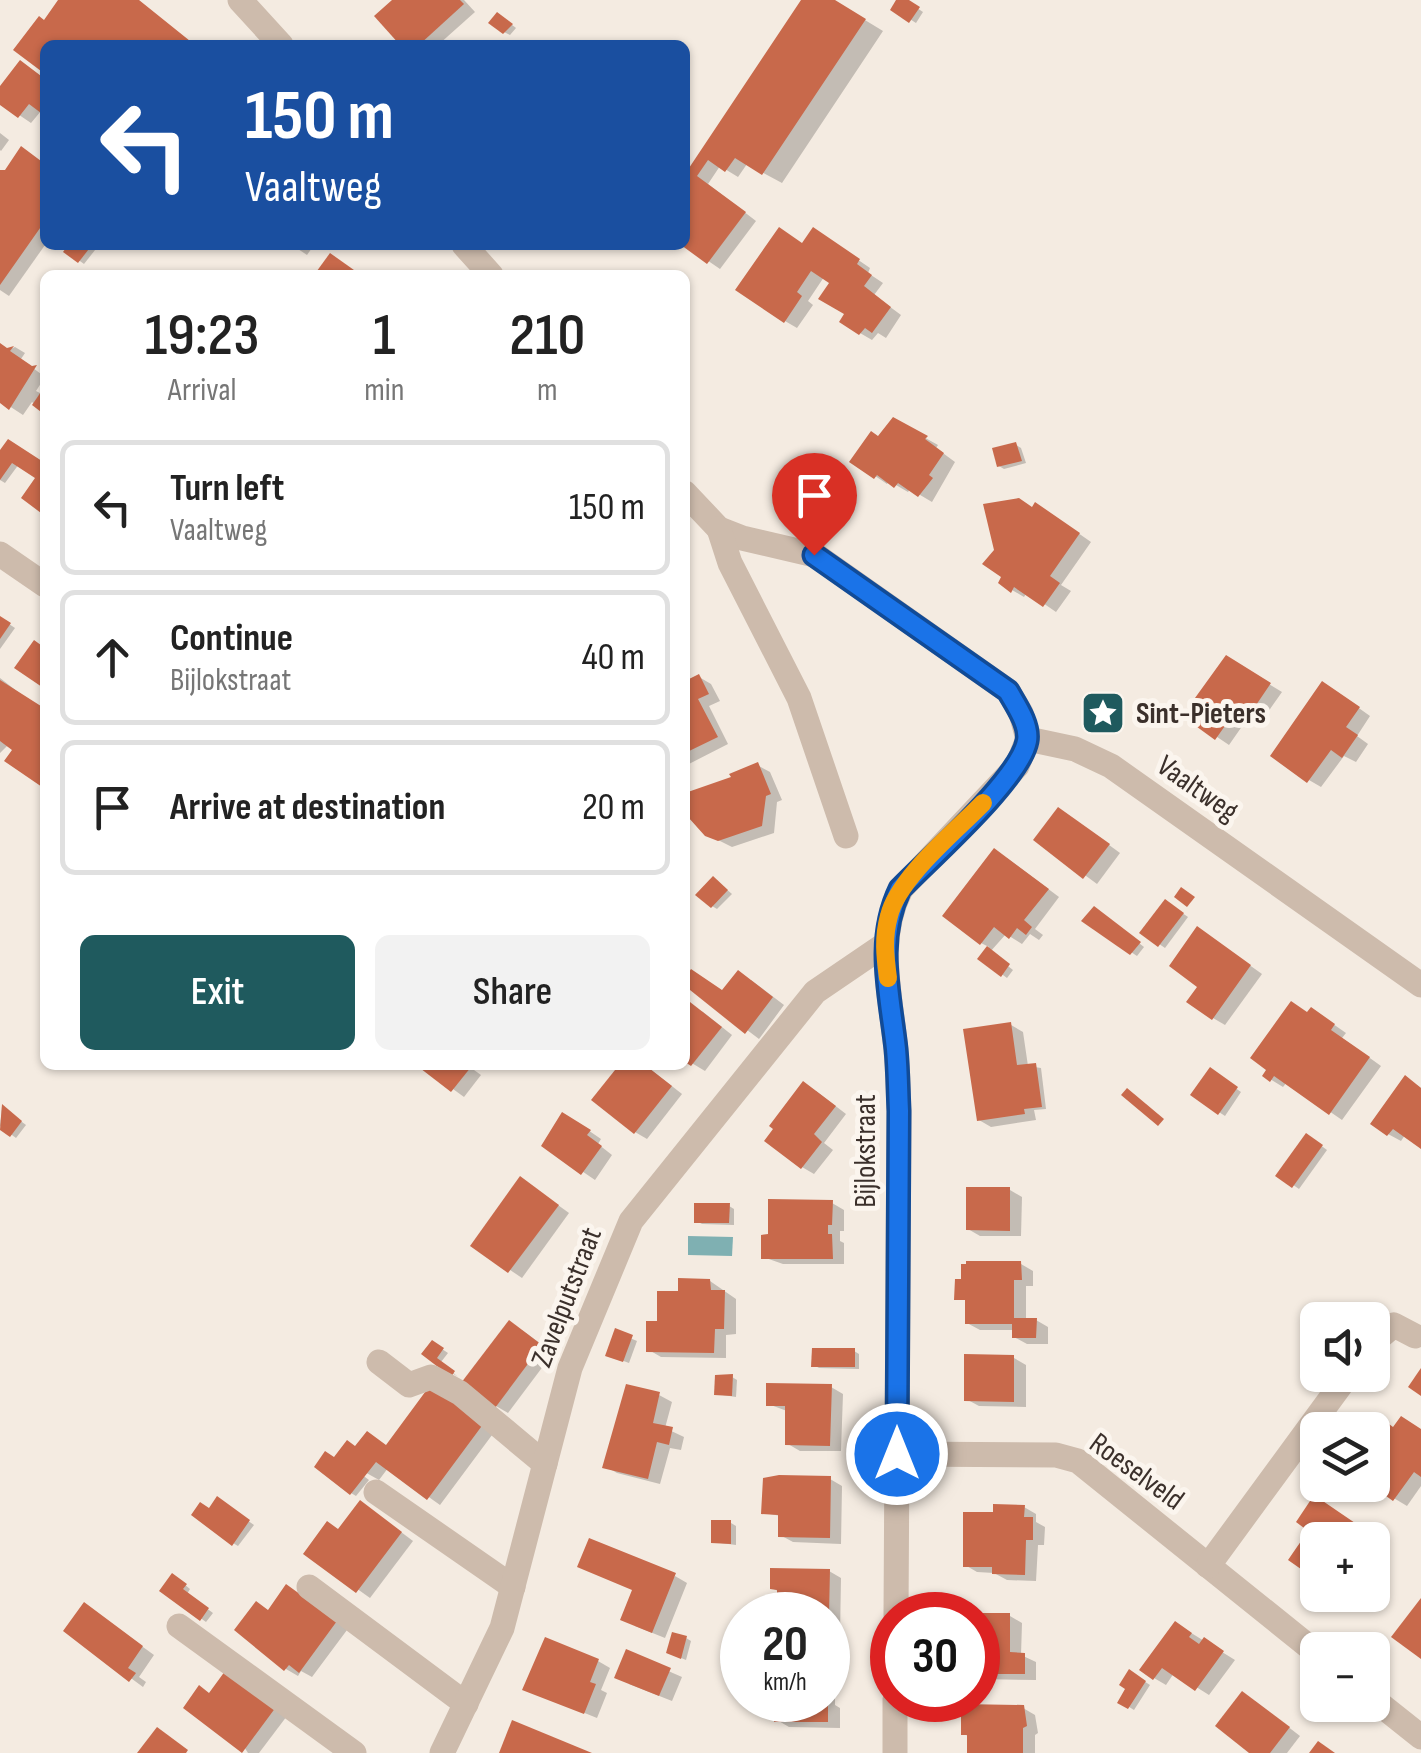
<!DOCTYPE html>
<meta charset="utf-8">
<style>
:root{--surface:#fff;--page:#f2f2f2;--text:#222;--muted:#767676;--line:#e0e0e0;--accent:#1f5a5e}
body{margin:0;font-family:"Sofia Sans Condensed",sans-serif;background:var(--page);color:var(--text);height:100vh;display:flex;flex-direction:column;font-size:38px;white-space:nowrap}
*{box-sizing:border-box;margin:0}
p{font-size:32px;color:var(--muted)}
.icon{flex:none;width:55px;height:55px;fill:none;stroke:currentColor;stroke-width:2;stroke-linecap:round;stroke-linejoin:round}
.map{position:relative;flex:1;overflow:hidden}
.sheet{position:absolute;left:40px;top:270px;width:650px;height:800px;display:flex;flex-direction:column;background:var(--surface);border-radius:15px;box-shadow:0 2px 8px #0004}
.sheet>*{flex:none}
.top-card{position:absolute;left:40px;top:40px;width:650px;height:210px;border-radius:15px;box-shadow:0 2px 8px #0004;background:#1a4fa0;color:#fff;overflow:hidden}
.fabs{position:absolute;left:1300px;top:1302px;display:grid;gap:20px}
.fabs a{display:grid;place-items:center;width:90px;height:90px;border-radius:15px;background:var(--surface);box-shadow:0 2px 8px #0004;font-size:50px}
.speed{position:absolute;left:720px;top:1592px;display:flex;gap:20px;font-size:50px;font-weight:700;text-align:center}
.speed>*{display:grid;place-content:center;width:130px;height:130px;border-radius:50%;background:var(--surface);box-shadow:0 2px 8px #0004;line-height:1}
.speed small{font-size:25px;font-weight:400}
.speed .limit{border:15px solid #d22;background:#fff;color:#111}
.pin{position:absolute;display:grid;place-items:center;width:85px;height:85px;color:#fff;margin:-102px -42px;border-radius:50% 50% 50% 0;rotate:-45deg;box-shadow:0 0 10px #0007}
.pin .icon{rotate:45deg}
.me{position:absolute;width:110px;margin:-55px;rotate:0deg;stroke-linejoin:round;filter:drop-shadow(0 0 8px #0008)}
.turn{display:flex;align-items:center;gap:35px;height:210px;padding:0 40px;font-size:45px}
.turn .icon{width:130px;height:130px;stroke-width:2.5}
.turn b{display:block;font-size:70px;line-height:85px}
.eta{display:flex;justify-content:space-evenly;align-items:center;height:170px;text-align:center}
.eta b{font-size:60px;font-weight:600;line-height:70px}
.action{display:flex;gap:20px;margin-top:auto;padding:20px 40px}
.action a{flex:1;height:115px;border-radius:15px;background:var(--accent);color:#fff;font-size:40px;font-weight:600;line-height:115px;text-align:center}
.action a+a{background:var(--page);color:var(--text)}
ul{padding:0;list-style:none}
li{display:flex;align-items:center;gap:30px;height:135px;margin:0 20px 15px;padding:0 20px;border:5px solid var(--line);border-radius:15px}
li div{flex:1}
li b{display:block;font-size:38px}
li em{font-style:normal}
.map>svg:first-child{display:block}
</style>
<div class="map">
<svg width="1421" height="1753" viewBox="0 0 1421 1753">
<rect width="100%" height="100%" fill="#f4ebe1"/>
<polygon fill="#7fb0b2" points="688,1236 733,1237 732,1256 688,1255"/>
<g fill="#0003">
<polygon points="395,0 464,0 475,12 438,45 403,45"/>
<polygon points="804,0 832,0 883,31 782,183 747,164 738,177 720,166 708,184 756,221 720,269 685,245 685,179"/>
<polygon points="899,0 905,0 923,12 916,23 894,9"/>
<polygon points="503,18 516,28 510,35 504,32"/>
<polygon points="32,70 45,79 45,113 41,111 31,123 0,102 0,91"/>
<polygon points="0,133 9,140 1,151 0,150"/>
<polygon points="45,165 45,245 9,296 0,290 0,180"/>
<polygon points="826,238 870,268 868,273 883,283 874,295 901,315 886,338 878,333 872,340 860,333 832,283 824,277 808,301 813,305 797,328 785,321 804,245"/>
<polygon points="71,245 99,245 84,264 66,251"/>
<polygon points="292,245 314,245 307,255"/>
<polygon points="0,345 8,350 15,347 25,353 21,359 45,377 36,391 42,394 45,391 45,412 32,402 23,415 0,400"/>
<polygon points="893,420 938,445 936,448 955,462 932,502 910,489 908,492 889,481 887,484 853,461 879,439"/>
<polygon points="1016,445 1021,448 1026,463 1004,469 999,466"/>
<polygon points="0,454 45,467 45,513 38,478 19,464 5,483 0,480"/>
<polygon points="1033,509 1048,512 1091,542 1061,585 1071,591 1056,612 1027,592 1024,597 1012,590"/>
<polygon points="0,618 15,628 0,649"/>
<polygon points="1226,658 1282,692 1263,719 1252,712 1229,745 1186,716"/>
<polygon points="699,677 711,684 720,701 709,706 728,744 685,766 685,684"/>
<polygon points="0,678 45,713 45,786 7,760 16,749 9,744 0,753"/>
<polygon points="1335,691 1370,716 1357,736 1368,744 1356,762 1344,756 1321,787 1309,780"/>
<polygon points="757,765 770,772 782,800 777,802 774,833 732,847 706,834 735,778"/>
<polygon points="1071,817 1120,853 1097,884 1036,839"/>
<polygon points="1007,858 1059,897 1035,929 1043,935 1039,940 1030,934 1022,944 1006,934 990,952 1013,970 1007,978 980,958 989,947 981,943"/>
<polygon points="718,882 732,894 717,909 712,906"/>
<polygon points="1166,902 1188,917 1165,948 1143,933"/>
<polygon points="1099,912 1144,947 1137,956 1085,921"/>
<polygon points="1210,937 1262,974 1225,1025 1213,1018 1201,986"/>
<polygon points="751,980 784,1005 759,1039 685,983 724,993"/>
<polygon points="685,1004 703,1012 732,1035 705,1071 685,1059"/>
<polygon points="1309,1014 1323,1017 1346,1033 1342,1038 1381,1066 1342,1120 1287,1082 1283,1087 1265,1076"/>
<polygon points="1011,1025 1023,1032 1028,1066 1041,1068 1046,1109 1034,1110 1036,1120 991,1127 979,1120"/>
<polygon points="420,1065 467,1065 481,1075 464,1097"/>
<polygon points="622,1065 645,1065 682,1094 647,1139 635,1132"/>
<polygon points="1211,1071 1241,1092 1225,1116 1193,1095"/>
<polygon points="1417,1085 1421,1088 1421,1146 1405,1135 1401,1141 1388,1134"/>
<polygon points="816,1091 846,1114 824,1143 833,1150 814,1174 802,1167 777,1128"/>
<polygon points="2,1107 26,1125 16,1138 0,1126"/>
<polygon points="566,1115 601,1139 598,1144 612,1155 595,1180 545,1146"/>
<polygon points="1312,1139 1327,1150 1299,1189 1279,1175"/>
<polygon points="533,1187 569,1213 522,1278 473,1245"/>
<polygon points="1010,1190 1022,1197 1021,1236 980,1236 968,1229"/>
<polygon points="832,1203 844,1210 844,1231 840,1231 840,1241 844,1243 844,1264 783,1264 763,1257"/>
<polygon points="729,1206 734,1209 734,1225 702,1224 697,1221"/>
<polygon points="1021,1264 1033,1271 1033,1286 1026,1286 1026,1320 1036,1320 1048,1327 1048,1344 1027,1344 1014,1337 1014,1330 980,1330 967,1323"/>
<polygon points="710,1281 736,1299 736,1334 726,1335 726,1358 661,1357 649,1350 680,1293"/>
<polygon points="522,1330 553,1353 508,1413 496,1406"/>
<polygon points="616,1332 637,1341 629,1363 613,1357"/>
<polygon points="433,1343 448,1353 441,1362 458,1377 424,1354"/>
<polygon points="854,1351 859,1354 859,1369 819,1368 814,1365"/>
<polygon points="1014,1358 1026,1365 1026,1407 979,1406 966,1399"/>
<polygon points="732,1377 737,1380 736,1397 716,1394"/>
<polygon points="432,1387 495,1431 440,1505 388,1468 379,1480 363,1471 361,1474 369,1480 356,1496 351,1493 335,1460 357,1449 387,1447"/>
<polygon points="831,1387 843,1394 841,1451 800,1451 788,1444 787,1411 768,1404"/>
<polygon points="659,1395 672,1402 665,1428 684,1437 681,1450 670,1448 660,1484 617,1473 605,1466"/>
<polygon points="1394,1429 1421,1431 1421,1486 1407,1506 1372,1485"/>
<polygon points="830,1479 842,1486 841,1544 793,1542 780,1535 781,1516 764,1513"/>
<polygon points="223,1503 254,1525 238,1546 233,1543"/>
<polygon points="1327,1505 1387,1546 1383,1552 1389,1557 1378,1572 1372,1569 1372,1540 1318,1540 1291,1559"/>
<polygon points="1024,1507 1036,1514 1036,1522 1045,1527 1044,1545 1038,1545 1036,1581 1007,1580 994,1573 977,1572 965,1565 996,1515"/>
<polygon points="373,1511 413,1541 370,1598 307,1553"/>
<polygon points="731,1523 736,1526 736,1545 713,1542"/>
<polygon points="829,1571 841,1578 840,1636 828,1636 828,1615 780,1615 780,1592 772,1588"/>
<polygon points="675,1576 687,1583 665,1638 635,1626"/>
<polygon points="178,1579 190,1589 187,1594 213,1613 206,1622 162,1590"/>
<polygon points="299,1594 347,1630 312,1677 301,1671 298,1676 286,1669 270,1612"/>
<polygon points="96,1613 154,1655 139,1677 146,1682 143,1687 67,1631"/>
<polygon points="978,1615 1010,1616 1022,1623 1021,1655 1036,1662 1036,1680 978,1679"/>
<polygon points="1188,1631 1235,1660 1209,1695 1174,1673 1166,1685 1154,1678"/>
<polygon points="686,1638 691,1641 686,1660 674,1655"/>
<polygon points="627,1653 682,1677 672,1701 629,1684"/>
<polygon points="598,1661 610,1668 601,1690 607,1693 597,1718 525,1689"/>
<polygon points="828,1663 840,1670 840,1690 835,1690 835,1705 840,1708 840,1728 789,1727 777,1720 777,1700 828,1700"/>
<polygon points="1130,1672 1150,1685 1134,1710 1121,1702 1128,1688"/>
<polygon points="211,1695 290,1712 259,1753 248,1753"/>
<polygon points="1255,1701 1300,1736 1287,1753 1253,1753"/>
<polygon points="1023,1708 1035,1715 1038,1733 1035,1735 1035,1753 970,1753 970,1737 964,1734"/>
</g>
<g fill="#c8694b">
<polygon points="58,0 139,0 195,45 45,45 45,74 13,50 39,16 44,20"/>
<polygon points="392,0 460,0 464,4 419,45 400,45 374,16"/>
<polygon points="801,0 835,0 866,19 762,175 735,158 725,172 708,160 697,176 746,212 707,264 681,245 685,245 685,174"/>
<polygon points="896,0 909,0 920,7 909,23 890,10"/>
<polygon points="497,12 513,24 503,34 488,23"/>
<polygon points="20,60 45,79 45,116 29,104 18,118 0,105 0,86"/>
<polygon points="21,146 45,164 45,221 0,285 0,170 5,170"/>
<polygon points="779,227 802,243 813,227 860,259 857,264 872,275 864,286 891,307 872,333 865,328 859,335 839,322 844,314 818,299 829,283 811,271 797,292 802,296 784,323 735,290"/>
<polygon points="68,245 92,245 78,263 63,252"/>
<polygon points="330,253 361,275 314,275"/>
<polygon points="0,343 7,348 14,346 10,351 32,366 37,365 9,410 0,403"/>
<polygon points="45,386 45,415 32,405"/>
<polygon points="893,417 928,436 925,439 944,453 929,475 933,478 918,497 898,483 894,488 877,475 874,479 849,462 871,431 878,436"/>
<polygon points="8,439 45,463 45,516 21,498 35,478 12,463 0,480 0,450"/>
<polygon points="1016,442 1022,461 997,467 992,448"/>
<polygon points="1019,498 1032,507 1035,502 1080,533 1050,576 1060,583 1043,607 1014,587 1011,593 998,583 1001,577 982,564 994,550 983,504"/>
<polygon points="0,616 11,623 0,639"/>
<polygon points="34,640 45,648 45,682 42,687 14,668"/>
<polygon points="1226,655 1271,683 1250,714 1239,706 1215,740 1182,716"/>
<polygon points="699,674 709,694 698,699 718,737 685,753 685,681"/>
<polygon points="0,680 44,708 45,789 4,761 12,750 0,741"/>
<polygon points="1322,681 1360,707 1346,727 1358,735 1342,758 1331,750 1307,783 1270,756"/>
<polygon points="758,762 771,794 766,796 762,826 718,841 705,836 688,817 685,793 731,777 729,774"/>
<polygon points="1058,807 1110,844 1083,879 1033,840"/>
<polygon points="994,848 1049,889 1024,920 1032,927 1026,935 1017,928 1009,939 994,927 980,945 942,916"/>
<polygon points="713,876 728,890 711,908 695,895"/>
<polygon points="1181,887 1195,897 1187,907 1174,897"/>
<polygon points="1165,899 1184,913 1158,947 1139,933"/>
<polygon points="1094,906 1141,942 1130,955 1081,921"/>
<polygon points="1197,926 1251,965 1212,1020 1186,1002 1197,987 1169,966"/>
<polygon points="987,946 1010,964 1001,977 977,959"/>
<polygon points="691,969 722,990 738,970 773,997 745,1034 685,986 685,978"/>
<polygon points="1291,1001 1307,1012 1311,1007 1335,1024 1331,1030 1370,1057 1329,1115 1274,1076 1270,1082 1262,1076 1266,1070 1250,1058"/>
<polygon points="690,1002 722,1027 691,1066 685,1062 685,1003"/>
<polygon points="1011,1022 1017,1065 1036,1063 1042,1107 1024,1109 1025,1114 977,1121 963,1029"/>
<polygon points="416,1065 468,1065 471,1067 451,1092"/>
<polygon points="619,1065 645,1065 672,1086 634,1134 591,1100"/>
<polygon points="1210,1067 1238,1087 1218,1115 1190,1095"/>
<polygon points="1405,1075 1421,1088 1421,1149 1393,1129 1387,1136 1370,1124"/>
<polygon points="803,1081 836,1106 814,1134 822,1142 801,1169 764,1141 773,1129 769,1126"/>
<polygon points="1127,1088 1164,1119 1158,1126 1121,1095"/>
<polygon points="2,1104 22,1121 10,1137 0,1130"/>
<polygon points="562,1112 591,1130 587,1135 602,1146 581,1175 541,1146"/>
<polygon points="1306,1133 1323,1145 1292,1188 1275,1176"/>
<polygon points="520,1176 559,1205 508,1273 470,1246"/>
<polygon points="966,1187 1010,1187 1010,1231 966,1230"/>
<polygon points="768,1199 833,1200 832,1225 828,1225 828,1234 832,1234 833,1259 761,1259 761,1235 768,1234"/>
<polygon points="694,1203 730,1203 729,1223 694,1223"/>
<polygon points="966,1261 1021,1261 1022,1280 1014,1280 1014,1318 1037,1318 1036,1338 1012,1338 1012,1324 965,1324 965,1300 954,1300 955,1279 961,1279 961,1264 966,1264"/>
<polygon points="678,1278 710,1279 711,1290 725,1290 724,1329 715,1329 714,1353 646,1352 646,1321 657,1321 657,1291 678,1291"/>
<polygon points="509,1320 542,1345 495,1408 461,1383"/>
<polygon points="615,1328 633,1335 623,1362 605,1356"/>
<polygon points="432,1340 444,1348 437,1358 455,1371 451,1377 421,1354"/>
<polygon points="812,1348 855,1348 855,1367 811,1367"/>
<polygon points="964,1354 1014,1355 1014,1402 964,1401"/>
<polygon points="1421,1368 1421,1396 1408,1387"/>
<polygon points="733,1374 732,1396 714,1395 715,1375"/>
<polygon points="766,1383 832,1384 830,1446 785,1445 785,1406 766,1406"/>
<polygon points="431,1384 484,1423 427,1500 376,1462 350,1495 314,1467 325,1451 334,1457 347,1440 355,1446 367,1431 386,1445"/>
<polygon points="626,1384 660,1392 653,1423 673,1427 669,1445 657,1442 648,1479 602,1468"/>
<polygon points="1401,1416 1421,1429 1421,1477 1414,1472 1393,1501 1372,1486 1372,1438 1385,1421 1393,1427"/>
<polygon points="779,1475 831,1476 830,1538 778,1537 778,1515 761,1514 763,1478"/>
<polygon points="1314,1495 1377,1538 1318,1540 1318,1581 1288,1560 1308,1531 1296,1522"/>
<polygon points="217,1496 250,1520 232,1546 191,1515 200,1502 209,1508"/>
<polygon points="360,1500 402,1532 356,1593 303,1554 327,1521 338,1529"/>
<polygon points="993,1504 1025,1505 1024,1517 1033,1517 1033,1540 1026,1540 1025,1575 992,1574 992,1567 963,1567 963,1512 993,1512"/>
<polygon points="711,1520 731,1520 731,1544 711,1543"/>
<polygon points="589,1538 676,1573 652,1633 620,1620 632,1590 577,1567"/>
<polygon points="770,1568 830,1569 829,1615 777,1615 777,1590 770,1589"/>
<polygon points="172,1573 187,1584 183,1589 209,1608 200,1621 159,1591"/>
<polygon points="286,1584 337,1621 299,1673 289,1665 284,1671 234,1630 256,1601 268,1610"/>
<polygon points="1421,1598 1421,1659 1391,1637"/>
<polygon points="84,1602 143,1646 128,1668 136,1673 129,1682 63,1631"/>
<polygon points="978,1613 1010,1613 1010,1652 1025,1653 1025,1674 978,1674"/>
<polygon points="1175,1621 1192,1633 1189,1637 1199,1644 1204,1637 1224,1651 1195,1691 1162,1668 1153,1680 1139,1670"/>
<polygon points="672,1632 687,1636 681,1659 666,1653"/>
<polygon points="545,1637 599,1659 590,1682 596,1684 584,1714 522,1690"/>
<polygon points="626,1649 671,1668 659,1696 614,1678"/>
<polygon points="228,1667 279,1703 242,1753 183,1708 199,1685 209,1693"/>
<polygon points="1129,1669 1146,1681 1128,1709 1117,1703 1125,1689 1119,1685"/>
<polygon points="1242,1691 1290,1727 1270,1753 1249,1753 1215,1726"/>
<polygon points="775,1700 828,1700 828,1722 774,1722"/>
<polygon points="961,1704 1024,1705 1027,1726 1023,1728 1023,1753 967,1753 967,1735 961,1735"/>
<polygon points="512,1720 592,1753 499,1753"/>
<polygon points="157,1727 188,1750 186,1753 137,1753"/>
<polygon points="1318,1741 1335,1753 1309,1753"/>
</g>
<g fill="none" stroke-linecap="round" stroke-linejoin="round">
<g stroke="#cdbbac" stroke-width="25">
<polyline points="240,0 281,45"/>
<polyline points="464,245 491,275"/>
<polyline points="685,493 719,529 742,538 815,555 1008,691 1021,713 1028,739 1075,749 1111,766 1421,985"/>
<polyline points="719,529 730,563 799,698 846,836"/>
<polyline points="0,554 45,585"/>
<polyline points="1372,1343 1394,1325 1415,1336"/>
<polyline points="379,1362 409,1385 431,1377 460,1393 545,1464"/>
<polyline points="897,1454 1056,1455 1078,1461 1318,1654"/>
<polyline points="376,1492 513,1587"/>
<polyline points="1208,1566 1348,1375"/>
<polyline points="309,1587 466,1704"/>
<path d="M 896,1615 L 899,1111 C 898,1088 898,1064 895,1041 C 889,988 876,938 901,889 L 1017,766 L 1028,739"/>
<polyline points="179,1626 354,1753"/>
<polyline points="1372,1698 1421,1737"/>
<polyline points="442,1753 502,1628 570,1368 631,1221 815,992 884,945"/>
<polyline points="895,1753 895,1700"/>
</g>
</g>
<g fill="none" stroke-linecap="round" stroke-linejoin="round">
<defs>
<path id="route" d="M 814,555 L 1008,691 C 1016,705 1030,725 1027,741 C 1020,779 930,858 900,889 C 875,941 890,994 896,1049 C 898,1070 898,1091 899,1111 L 897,1454"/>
</defs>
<use href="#route" stroke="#114b97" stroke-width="25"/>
<use href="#route" stroke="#1a73e8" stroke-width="18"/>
<path stroke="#f59e0b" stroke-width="18" d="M 888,978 C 885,956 883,937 889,916 C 898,878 955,832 983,803"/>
</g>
<defs>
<symbol id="sight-square" viewBox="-11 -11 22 22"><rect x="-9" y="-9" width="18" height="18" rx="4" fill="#1f5a5e" stroke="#fbf5ee"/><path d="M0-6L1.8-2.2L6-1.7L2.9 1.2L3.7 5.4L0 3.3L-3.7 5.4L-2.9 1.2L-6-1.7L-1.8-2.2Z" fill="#fff"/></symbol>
</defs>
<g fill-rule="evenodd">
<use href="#sight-square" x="1078" y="688" width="50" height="50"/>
</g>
<g text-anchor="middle" stroke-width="10" stroke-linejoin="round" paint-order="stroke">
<g font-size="30" font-weight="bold" fill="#3b302b" stroke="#fbf5ee" text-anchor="start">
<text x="1136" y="723">Sint-Pieters</text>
</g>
<g font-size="30" fill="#3b302b" stroke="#fbf5ee">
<text transform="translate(1198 788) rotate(35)" y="10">Vaaltweg</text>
<text transform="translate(865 1151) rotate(-90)" y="10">Bijlokstraat</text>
<text transform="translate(566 1297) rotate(-69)" y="10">Zavelputstraat</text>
<text transform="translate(1137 1471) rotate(36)" y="10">Roeselveld</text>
</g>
</g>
</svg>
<div class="fabs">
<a><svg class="icon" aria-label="sound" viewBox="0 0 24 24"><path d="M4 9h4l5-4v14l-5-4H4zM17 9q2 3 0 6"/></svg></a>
<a><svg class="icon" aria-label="layers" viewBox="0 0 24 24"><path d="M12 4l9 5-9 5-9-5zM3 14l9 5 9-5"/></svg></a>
<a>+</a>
<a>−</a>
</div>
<div class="speed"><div>20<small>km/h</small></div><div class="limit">30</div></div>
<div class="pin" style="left:814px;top:555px;background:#d93025"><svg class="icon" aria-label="arrive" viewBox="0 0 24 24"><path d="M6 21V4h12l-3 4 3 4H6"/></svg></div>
<svg class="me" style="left:897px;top:1454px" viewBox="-20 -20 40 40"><circle r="17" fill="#1a73e8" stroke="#fff" stroke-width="3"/><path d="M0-11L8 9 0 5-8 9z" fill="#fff"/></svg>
<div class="top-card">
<div class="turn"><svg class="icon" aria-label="left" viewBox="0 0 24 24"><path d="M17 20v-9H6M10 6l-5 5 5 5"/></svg><div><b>150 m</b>Vaaltweg</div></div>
</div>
<section class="sheet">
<div class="eta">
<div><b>19:23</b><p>Arrival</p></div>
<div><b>1</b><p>min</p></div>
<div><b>210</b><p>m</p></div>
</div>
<ul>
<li><svg class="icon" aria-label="left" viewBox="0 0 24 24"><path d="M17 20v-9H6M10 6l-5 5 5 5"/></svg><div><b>Turn left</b><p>Vaaltweg</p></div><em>150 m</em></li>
<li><svg class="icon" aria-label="ahead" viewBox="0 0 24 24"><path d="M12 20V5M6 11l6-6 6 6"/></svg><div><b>Continue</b><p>Bijlokstraat</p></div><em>40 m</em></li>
<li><svg class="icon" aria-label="arrive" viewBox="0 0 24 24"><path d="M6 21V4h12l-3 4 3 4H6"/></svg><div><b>Arrive at destination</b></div><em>20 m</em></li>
</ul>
<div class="action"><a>Exit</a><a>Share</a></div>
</section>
</div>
